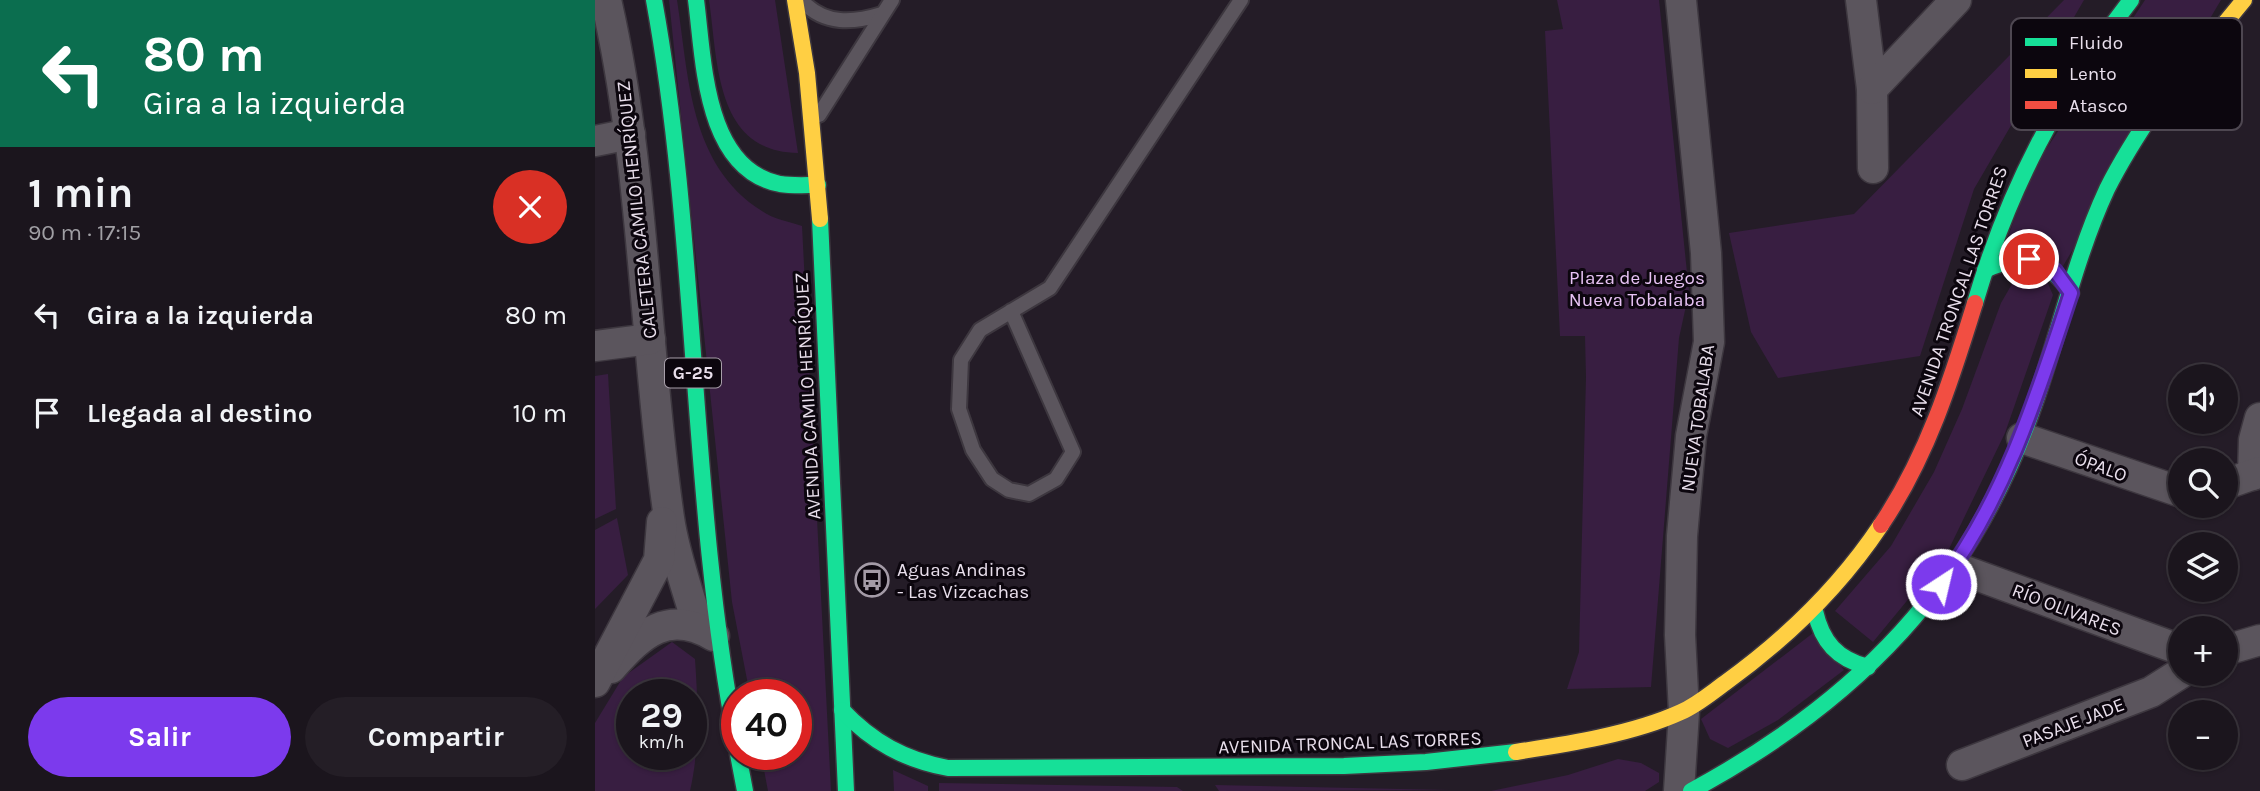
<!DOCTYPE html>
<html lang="es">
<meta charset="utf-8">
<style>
:root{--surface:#1b151d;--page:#241e26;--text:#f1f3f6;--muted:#a09fa4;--line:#39343b;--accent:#7c3aed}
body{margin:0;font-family:Karla,sans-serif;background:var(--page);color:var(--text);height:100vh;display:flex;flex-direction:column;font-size:26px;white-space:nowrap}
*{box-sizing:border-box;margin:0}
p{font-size:23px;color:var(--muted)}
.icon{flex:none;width:38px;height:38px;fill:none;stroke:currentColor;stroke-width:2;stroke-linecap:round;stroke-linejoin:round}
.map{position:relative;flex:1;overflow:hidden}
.details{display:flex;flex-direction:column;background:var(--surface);width:595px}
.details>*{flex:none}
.top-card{background:#0b6e4f;color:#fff;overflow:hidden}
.buttons{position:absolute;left:1573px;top:364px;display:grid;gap:14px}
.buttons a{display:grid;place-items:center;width:70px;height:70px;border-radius:50%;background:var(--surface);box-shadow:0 2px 5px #0004,0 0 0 2px var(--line);font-size:35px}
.speed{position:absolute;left:21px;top:679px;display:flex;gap:14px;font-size:35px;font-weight:700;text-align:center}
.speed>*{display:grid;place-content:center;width:91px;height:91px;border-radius:50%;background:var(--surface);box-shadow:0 2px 5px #0004,0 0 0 2px var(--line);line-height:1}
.speed small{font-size:18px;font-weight:400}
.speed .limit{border:10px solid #d22;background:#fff;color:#111}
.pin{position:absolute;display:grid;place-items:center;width:60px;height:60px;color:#fff;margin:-30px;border:4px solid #fff;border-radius:50%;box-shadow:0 2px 7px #0007}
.me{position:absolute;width:77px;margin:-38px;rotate:35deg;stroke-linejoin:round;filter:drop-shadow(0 0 5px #0008)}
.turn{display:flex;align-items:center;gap:24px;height:147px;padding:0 28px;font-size:32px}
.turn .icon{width:91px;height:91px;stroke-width:2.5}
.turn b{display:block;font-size:49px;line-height:60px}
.round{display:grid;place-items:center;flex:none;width:74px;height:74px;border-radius:37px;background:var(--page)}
.head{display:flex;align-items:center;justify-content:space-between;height:119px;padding:0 28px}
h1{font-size:42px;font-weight:700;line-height:52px}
.primary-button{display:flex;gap:14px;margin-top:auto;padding:14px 28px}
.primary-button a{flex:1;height:80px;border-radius:42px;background:var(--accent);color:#fff;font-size:28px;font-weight:700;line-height:80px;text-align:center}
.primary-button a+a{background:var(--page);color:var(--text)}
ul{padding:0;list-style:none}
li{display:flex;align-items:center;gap:21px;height:98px;padding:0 28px}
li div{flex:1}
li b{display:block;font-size:26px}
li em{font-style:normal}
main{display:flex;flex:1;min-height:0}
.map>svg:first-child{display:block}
</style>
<main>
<section class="details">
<div class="top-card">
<div class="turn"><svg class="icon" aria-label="left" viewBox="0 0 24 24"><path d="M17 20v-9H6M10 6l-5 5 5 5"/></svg><div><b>80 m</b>Gira a la izquierda</div></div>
</div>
<div class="head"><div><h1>1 min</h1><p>90 m · 17:15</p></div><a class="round" style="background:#d93025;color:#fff"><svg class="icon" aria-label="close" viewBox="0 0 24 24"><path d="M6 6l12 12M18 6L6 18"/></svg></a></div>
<ul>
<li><svg class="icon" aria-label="left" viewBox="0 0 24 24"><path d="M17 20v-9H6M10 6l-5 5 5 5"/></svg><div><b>Gira a la izquierda</b></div><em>80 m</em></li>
<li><svg class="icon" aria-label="arrive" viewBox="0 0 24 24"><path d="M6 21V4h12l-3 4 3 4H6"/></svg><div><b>Llegada al destino</b></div><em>10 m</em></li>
</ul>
<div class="primary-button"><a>Salir</a><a>Compartir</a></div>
</section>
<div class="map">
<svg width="1665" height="791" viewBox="0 0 1665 791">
<rect width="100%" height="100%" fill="#241c27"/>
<g fill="#381e41" fill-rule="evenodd">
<path d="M 74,0 L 82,0 C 94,77 94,165 167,211 C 178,219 195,222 207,226 L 236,791 L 173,791 L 166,754 L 201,754 L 201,695 L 155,695 L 137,602 Z"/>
<path d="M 114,0 L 180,0 L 203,153 C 120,152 123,62 114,0 Z"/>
<polygon points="962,0 1064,0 1094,292 1084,338 1056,687 972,689 984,652 991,377 990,336 965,336 950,31 968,29"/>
<polygon points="1469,0 1489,0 1379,189 1325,356 1183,378 1156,332 1134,233 1259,214"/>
<polygon points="1550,0 1626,0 1468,266 1408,251 1436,172"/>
<polygon points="1421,277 1451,279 1458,295 1410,433 1353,551 1278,642 1240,611 1296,546 1339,472 1367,409 1406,303"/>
<polygon points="13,374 21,509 0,519 0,376"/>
<polygon points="22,518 33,575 0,609 0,530"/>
<polygon points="1218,633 1249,670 1183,720 1133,748 1115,739 1106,719"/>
<path d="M 77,642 L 100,659 C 103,703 105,747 95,791 L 0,791 L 0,723 L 28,677 ZM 37,695 L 96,695 L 96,754 L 37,754 Z"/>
<polygon points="1023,759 1046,763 1064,773 1064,782 1050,791 896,791 973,775"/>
<polygon points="298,770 333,786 333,791 299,791"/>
<polygon points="344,783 582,787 588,791 344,791"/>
<polygon points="620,785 855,790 624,791"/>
</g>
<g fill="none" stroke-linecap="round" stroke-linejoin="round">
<defs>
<g id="lane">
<path d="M 208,2 C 230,25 258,23 287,14"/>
<polyline points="224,115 297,0"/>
<polyline points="416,311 478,452 461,479 434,494 414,490 397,479 378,450 364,409 366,360 385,330 455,288 646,0"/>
</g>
<g id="street">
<path d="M 11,0 C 50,170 49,346 74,518 C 79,554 93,591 103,626"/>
<polyline points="1266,0 1277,89 1278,168"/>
<polyline points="1277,89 1361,0"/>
<polyline points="0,141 35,134"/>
<polyline points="0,346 55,339"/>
<polyline points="1427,438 1586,492"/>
<polyline points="1658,475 1659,440 1665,418"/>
<polyline points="1631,484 1665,472"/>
<polyline points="1359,567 1586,650"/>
<polyline points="1631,650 1665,640"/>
<path d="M 16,668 C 47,633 73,609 119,636"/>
<polyline points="0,682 64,560 67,522"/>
<polyline points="1367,765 1556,692 1586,673"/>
<polyline points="1084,791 1089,712 1085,635 1087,536 1096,436 1114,342 1111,253 1086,0"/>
</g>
<g id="fast">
<path d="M 59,0 C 104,247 94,499 142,746"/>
<path d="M 101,0 C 109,60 109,169 185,184 C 197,186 211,185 223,185"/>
<polyline points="225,219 251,791"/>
<path d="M 1390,270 C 1425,253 1455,260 1476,293"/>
<path d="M 1380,303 C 1413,190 1464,93 1536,0"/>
<path d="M 1220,611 C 1227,642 1242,659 1273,667"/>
<path d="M 247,710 C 277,742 310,760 353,768 L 749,766 L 831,762 L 921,752"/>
<polyline points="143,754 150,791"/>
<path d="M 1096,791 C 1261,702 1377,585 1439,405 C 1464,334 1480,258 1512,189 C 1527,159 1545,131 1564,103"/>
</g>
<g id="slow">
<polyline points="200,0 212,73 225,219"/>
<polyline points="1564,103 1649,0"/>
<path d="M 921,752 C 973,744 1038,734 1086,712 C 1102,705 1116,693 1130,683 C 1191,639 1244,588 1286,525"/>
</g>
<path id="jam" d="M 1286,525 C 1332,457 1356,381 1380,303"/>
</defs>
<use href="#lane" stroke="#3d373f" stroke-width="18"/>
<use href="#street" stroke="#3d373f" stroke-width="33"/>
<use href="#fast" stroke="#3d373f" stroke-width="19"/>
<use href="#slow" stroke="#3d373f" stroke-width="19"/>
<use href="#jam" stroke="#3d373f" stroke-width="19"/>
<use href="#lane" stroke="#5b555d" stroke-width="14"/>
<use href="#street" stroke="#5b555d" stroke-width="30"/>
<use href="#fast" stroke="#16e098" stroke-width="16"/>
<use href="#slow" stroke="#ffcf43" stroke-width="16"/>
<use href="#jam" stroke="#f24e42" stroke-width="16"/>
</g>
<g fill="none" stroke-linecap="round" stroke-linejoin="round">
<defs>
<path id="route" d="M 1346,584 C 1411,496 1442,396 1476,293 L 1460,271 L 1434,259"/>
</defs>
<use href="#route" stroke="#51269a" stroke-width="18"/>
<use href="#route" stroke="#7c3aed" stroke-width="12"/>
</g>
<defs>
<symbol id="bus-ring" viewBox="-11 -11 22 22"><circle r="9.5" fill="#0c060e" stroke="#a49ba7" stroke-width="1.5"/><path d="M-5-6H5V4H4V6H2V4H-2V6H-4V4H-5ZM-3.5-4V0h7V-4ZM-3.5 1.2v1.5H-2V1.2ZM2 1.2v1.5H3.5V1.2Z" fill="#a49ba7"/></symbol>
</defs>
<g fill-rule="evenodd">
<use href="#bus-ring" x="258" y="561" width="38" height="38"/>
</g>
<g text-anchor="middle" stroke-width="6" stroke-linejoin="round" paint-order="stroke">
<rect fill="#0c060e" stroke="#a79ea9" stroke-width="2" x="70" y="358.5" width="56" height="29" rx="5"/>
<g font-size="18" font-weight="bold" fill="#e9dfec">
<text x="98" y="379">G-25</text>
</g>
<g font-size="19" fill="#e9dfec" stroke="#0c060e">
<text transform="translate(41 210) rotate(-96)" y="7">CALETERA CAMILO HENRÍQUEZ</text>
<text transform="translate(1363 291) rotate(-71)" y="7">AVENIDA TRONCAL LAS TORRES</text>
<text transform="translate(212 396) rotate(-93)" y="7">AVENIDA CAMILO HENRÍQUEZ</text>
<text transform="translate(1102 418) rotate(-82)" y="7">NUEVA TOBALABA</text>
<text transform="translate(1506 466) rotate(20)" y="7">ÓPALO</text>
<text transform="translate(1472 609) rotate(21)" y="7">RÍO OLIVARES</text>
<text transform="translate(1478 722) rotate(-21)" y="7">PASAJE JADE</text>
<text transform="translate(755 742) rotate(-2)" y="7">AVENIDA TRONCAL LAS TORRES</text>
</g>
<g font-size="19" fill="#e7c2f4" stroke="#0c060e">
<text x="1042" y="284">Plaza de Juegos<tspan x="1042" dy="22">Nueva Tobalaba</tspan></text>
</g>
<g font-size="19" fill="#e9dfec" stroke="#0c060e" text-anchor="start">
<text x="302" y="576">Aguas Andinas<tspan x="302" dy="22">- Las Vizcachas</tspan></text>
</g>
</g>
<rect x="1416" y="18" width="231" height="112" rx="10" fill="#0c060e" stroke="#4e4751" stroke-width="2"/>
<rect x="1430" y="38" width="32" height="8" fill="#16e098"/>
<rect x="1430" y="69" width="32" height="9" fill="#ffcf43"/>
<rect x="1430" y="101" width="32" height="8" fill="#f24e42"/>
<g font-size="19" fill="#e9dfec">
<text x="1474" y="49">Fluido</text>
<text x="1474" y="80">Lento</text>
<text x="1474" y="112">Atasco</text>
</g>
</svg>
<div class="buttons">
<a><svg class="icon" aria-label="sound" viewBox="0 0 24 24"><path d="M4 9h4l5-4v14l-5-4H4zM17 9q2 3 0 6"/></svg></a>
<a><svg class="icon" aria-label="search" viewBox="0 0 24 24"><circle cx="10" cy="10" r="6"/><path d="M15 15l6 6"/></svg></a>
<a><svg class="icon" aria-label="layers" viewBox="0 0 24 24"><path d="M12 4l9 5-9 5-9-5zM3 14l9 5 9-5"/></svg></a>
<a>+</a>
<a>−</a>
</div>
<div class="speed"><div>29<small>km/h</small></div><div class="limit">40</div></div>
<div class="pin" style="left:1434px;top:259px;background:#d93025"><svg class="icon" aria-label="arrive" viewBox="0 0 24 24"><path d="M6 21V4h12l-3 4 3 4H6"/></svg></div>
<svg class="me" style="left:1346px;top:584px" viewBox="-20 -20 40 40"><circle r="17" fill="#7c3aed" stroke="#fff" stroke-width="3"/><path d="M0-11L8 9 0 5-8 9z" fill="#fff"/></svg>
</div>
</main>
